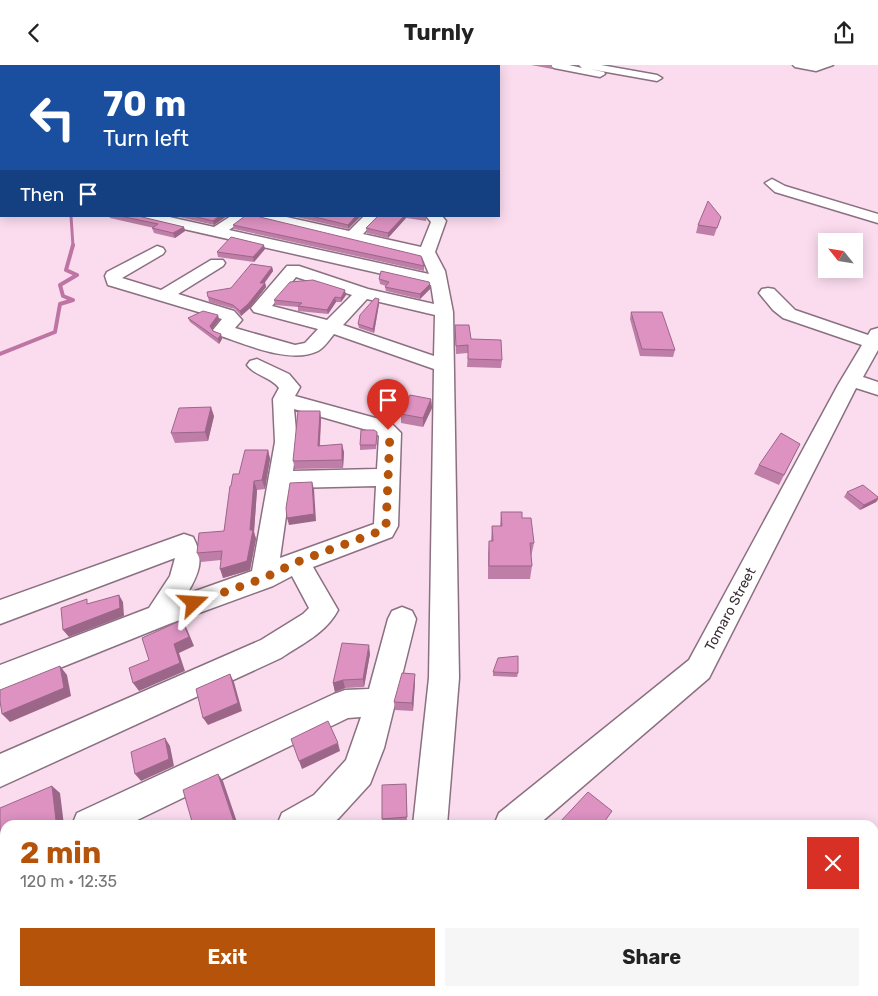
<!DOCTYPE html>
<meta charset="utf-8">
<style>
:root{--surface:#fff;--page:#f6f6f6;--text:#222;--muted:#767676;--accent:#b45309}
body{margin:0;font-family:Rubik,sans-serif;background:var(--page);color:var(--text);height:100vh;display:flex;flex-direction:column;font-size:19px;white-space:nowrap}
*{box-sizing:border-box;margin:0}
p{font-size:16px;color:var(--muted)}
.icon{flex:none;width:28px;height:28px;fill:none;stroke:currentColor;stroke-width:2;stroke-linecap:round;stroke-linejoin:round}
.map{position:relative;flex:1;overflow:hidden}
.panel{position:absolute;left:0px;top:755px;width:879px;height:176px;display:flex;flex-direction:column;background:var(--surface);border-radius:15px 15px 0 0;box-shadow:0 2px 12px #0003}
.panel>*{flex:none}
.guide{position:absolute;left:0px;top:0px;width:500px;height:152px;box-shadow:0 2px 12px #0003;background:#1a4fa0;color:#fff;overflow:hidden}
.needle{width:32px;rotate:300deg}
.controls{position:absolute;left:818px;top:168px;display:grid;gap:10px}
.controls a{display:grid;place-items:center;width:45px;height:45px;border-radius:0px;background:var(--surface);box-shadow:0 2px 12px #0003;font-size:25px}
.pin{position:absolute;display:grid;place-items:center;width:42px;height:42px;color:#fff;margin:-51px -21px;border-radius:50% 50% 50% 0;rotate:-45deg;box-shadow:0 0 5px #0007}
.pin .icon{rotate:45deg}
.me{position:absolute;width:55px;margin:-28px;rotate:70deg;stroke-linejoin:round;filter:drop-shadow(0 0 4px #0008)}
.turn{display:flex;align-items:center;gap:18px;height:105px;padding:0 20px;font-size:22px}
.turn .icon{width:65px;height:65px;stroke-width:2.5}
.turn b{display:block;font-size:35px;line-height:42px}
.then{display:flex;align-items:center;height:48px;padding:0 20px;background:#0003;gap:10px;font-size:19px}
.round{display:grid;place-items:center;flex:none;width:52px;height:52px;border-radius:0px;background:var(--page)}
.headline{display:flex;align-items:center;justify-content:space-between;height:85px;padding:0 20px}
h1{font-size:30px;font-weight:700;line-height:38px;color:var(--accent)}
.cta{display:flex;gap:10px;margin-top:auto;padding:10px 20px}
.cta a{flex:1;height:58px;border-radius:0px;background:var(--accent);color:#fff;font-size:20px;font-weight:700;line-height:58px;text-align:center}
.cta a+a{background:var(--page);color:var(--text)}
header{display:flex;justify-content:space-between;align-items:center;height:65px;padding:0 20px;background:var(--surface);font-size:22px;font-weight:700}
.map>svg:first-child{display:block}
</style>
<header><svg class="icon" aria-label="back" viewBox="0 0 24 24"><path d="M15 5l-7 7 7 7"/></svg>Turnly<svg class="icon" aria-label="share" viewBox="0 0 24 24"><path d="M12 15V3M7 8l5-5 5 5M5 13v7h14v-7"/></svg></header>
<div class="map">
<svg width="878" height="931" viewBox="0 0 878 931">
<rect width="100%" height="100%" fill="#fadcee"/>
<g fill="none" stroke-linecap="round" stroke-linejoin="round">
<polyline stroke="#be75a4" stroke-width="2.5" points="328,0 330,1"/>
<polyline stroke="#be75a4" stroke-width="3" points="71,151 73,181"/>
<polyline stroke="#be75a4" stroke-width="4" points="0,289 55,267 60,239 73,235 63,231 60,220 77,210 66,205 73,180"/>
<defs>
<g id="minor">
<polygon points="549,0 569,0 582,3 579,0 601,0 657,10 662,13 657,16 590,4 604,7 605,9 600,12 554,3"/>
<polygon points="793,0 833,0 816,6 795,2"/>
<rect x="0" y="24" width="1" height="6"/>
<polygon points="772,114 785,121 878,149 878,158 775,127 765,118"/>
<path d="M 137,151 L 165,151 L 214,162 L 231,151 L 249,151 L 229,165 L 429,209 L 422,192 L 261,155 L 254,151 L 282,151 L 349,166 L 364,151 L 380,151 L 363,169 L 421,182 L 431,157 L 426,151 L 442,151 L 446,156 L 435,187 L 445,206 L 453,247 L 459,613 L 447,760 L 413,760 L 429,613 L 434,304 L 334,269 C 330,274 324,283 318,286 C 290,300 243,278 215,269 L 213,265 L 222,254 L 108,220 L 105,211 L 107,207 L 157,181 L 163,183 L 165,186 L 163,189 L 122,213 L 161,225 L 211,195 L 223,195 L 225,198 L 223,201 L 178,229 L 234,246 L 242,255 L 235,263 L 295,280 L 305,278 L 318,264 L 254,247 L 251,243 L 287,201 L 299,201 L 368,224 L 434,239 L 431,220 L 144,155 ZM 296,212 L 352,230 L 327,255 L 272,241 ZM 367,234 L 435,250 L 434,291 L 343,260 Z"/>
<polygon points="768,223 774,224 795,245 868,270 871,265 878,263 878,285 863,312 878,317 878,330 856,323 709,613 538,760 494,760 499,748 689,595 838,320 862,280 783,253 773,245 759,228 762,224"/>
<path d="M 257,294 L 289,309 L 300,322 L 295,331 L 390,357 L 401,368 L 398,461 L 392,472 L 313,502 L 338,545 C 326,568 302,579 281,593 L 0,722 L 0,689 L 261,575 L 303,549 L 309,543 L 292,511 L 273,521 L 169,559 L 0,627 L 0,600 L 149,543 L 170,511 L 175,493 L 0,559 L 0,535 L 184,469 L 193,472 C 205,495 199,508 187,529 L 252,506 L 275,377 L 273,334 L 279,323 C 271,312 255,311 247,300 L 250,296 ZM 294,344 L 374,367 L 379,371 L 377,404 L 293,406 L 297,377 ZM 376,421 L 374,459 L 280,493 L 290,423 Z"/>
<polygon points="402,542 412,546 416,554 384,683 370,719 338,754 328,760 277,760 282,748 314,730 346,695 361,652 348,653 127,760 72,760 77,748 334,629 345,625 369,624 388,554 392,546"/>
<polygon points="0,793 5,795 5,926 22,926 20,931 0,931"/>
<polygon points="242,926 287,926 285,931 240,931"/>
<polygon points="483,926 525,926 527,931 485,931"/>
</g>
</defs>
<use href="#minor" stroke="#8a7080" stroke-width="3"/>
<use href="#minor" fill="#fff" fill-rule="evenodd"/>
</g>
<g fill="#be7ea7">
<polygon points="531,0 552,0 552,4"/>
<polygon points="109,151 140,151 142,152 184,162 185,166 175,173 154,168 152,163 154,163 110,153"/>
<polygon points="175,151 227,151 214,160"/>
<polygon points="292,151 361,151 348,164"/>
<polygon points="378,151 426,151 426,156 406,153 388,173 367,168 366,163"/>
<polygon points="260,152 424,201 424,206 234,164 233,160"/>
<polygon points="721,152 714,171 696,168 698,160"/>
<polygon points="265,184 254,197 218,192 217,187"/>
<polygon points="272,202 273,206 264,218 265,218 266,222 249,244 241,251 235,244 209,237 208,232 231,223"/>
<polygon points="379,214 430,224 420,234 386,226 385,222 386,221 380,219"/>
<polygon points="346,230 341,237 336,237 328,249 298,246 298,242 275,240 274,235"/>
<polygon points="379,234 379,239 374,268 359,263 358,259"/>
<polygon points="631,247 675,285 673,292 640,291 630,254"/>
<polygon points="218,250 219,255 212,265 213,266 221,269 222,274 219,279 190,257 188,253"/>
<polygon points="455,260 471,274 502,295 501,303 467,302 468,288 456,289"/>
<polygon points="431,334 432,343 423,362 401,358 401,349"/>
<polygon points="320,346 321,354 320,380 344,387 343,403 295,404 293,396"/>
<polygon points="214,351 208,376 175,378 171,368"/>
<polygon points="377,367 376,384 360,385 360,380"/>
<polygon points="800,379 779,420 754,409 759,400"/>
<polygon points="268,385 270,394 265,424 257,425 254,467 256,474 250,505 223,513 221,495 201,497 197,488 224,466 231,421 239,409"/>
<polygon points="847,427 878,432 878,435 876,437 860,445 844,432"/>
<polygon points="501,447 522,453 534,478 531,492 532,501 530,514 488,514 488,489 489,476 491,476 492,461 500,461"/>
<polygon points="370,589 364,622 345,623 335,627 333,618"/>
<polygon points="493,607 518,608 517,612 493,611"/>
<polygon points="415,609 415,617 413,646 395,645 394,637"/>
<polygon points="406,719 407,758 383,760 382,754"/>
</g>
<g fill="#9b6688">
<polygon points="219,151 227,151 214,160 213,156"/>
<polygon points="356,151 361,151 348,164 348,160"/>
<polygon points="404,151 406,151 406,153 388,173 388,168"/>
<polygon points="184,162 185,166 175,173 173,168"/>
<polygon points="264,180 265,184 254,197 253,192"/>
<polygon points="272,202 273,206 261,223 260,218"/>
<polygon points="265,218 266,222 249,244 241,251 240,246"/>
<polygon points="430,219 430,224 420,234 420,229"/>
<polygon points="345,225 346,230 341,237 341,233"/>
<polygon points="335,232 336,237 328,249 327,245"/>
<polygon points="379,234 379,239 374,268 373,264"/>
<polygon points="218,250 219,255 211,266 210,261"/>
<polygon points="221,269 222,274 219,279 218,274"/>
<polygon points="431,334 432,343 423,362 423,353"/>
<polygon points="211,342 214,351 208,376 205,367"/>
<polygon points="320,346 321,354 319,389 318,381"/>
<polygon points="342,379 344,387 343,403 342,395"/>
<polygon points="268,385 270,394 265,424 262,415"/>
<polygon points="254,416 257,425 254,467 256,474 250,505 223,513 220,504 250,465"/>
<polygon points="312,417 314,424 316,456 289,460 287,453"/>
<polygon points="878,433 876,437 860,445 864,440"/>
<polygon points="119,530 123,537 124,551 69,572 63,565"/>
<polygon points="182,555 187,564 194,581 179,588 185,606 139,626 133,618 174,579"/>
<polygon points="369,580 370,589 364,622 363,614"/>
<polygon points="60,601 67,610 71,631 10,657 2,649"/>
<polygon points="230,609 234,617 242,646 208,660 203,653"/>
<polygon points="415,609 415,617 413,646 412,638"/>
<polygon points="343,615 345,623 335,627 333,618"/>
<polygon points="165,673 170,681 174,701 141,716 135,709"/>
<polygon points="338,678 340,686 302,704 299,696"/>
<polygon points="218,709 223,716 238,760 235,760"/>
<polygon points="52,721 60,728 64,760 45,760"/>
<polygon points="5,778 5,784 0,781"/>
</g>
<g fill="#dd92c2" stroke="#9b6688">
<polygon points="339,0 477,0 475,1 340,1"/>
<polygon points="0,100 1,101 1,131 0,131 0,121 1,120"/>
<polygon points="708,136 721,152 717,163 698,160"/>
<polygon points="120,151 140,151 142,152 184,162 173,168 152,163 158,159"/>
<polygon points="193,151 219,151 213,156"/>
<polygon points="245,151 258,151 260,152 421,191 424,201 233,160"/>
<polygon points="311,151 356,151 348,160"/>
<polygon points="378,151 404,151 388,168 366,163"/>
<polygon points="231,172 264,180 253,192 217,187"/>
<polygon points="251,199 272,202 260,218 265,218 248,239 240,246 233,240 208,232 207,227 231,223"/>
<polygon points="381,206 429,217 430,219 420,229 385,222 389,217 379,214"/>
<polygon points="313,215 345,225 341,233 335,232 327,245 298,241 302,238 274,235 290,217"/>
<polygon points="375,233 379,234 373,264 358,259 360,250"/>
<polygon points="203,246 218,250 210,261 213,266 221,269 218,274 188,253"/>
<polygon points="631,247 662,247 675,285 642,284"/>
<polygon points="455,260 469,260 471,274 501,275 502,295 468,294 468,280 456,281"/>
<polygon points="410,330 431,334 423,353 401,349"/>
<polygon points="211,342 205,367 171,368 179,343"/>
<polygon points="298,346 320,346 318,381 342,379 342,395 293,396"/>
<polygon points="361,365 374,365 377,367 376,380 360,380"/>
<polygon points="781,368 800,379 784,410 759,400"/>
<polygon points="245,385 268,385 262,415 254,416 250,465 253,465 247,496 220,504 222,486 197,488 199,468 224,466 230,421 231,421 233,409 239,409"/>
<polygon points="312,417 314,449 287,453 286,443 290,418"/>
<polygon points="863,420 878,432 878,433 864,440 847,427"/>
<polygon points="501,447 522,447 522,453 531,453 534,478 530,478 532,501 489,501 489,476 493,476 492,461 502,461"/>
<polygon points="119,530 120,543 63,565 61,543 87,534 87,539"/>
<polygon points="182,555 189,572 174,579 180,598 133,618 129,603 149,595 142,573"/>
<polygon points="342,578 369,580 363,614 343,615 333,618"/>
<polygon points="518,591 518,608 493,607 498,593"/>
<polygon points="60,601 64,623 2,649 0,636 0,625"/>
<polygon points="402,608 415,609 412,638 394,637"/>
<polygon points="230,609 238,638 203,653 196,624"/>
<polygon points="328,656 338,678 299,696 291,674"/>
<polygon points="165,673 169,694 135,709 131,687"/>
<polygon points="218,709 235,760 193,760 183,725"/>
<polygon points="406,719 407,752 382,754 382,720"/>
<polygon points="52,721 56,755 45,760 5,760 5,778 0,780 0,743"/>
<polygon points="588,727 612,746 602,760 561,760 559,758"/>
<polygon points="466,756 467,760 453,760"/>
</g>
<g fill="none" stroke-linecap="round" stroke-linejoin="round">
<polyline stroke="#b45309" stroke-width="9" stroke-dasharray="0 16.2" points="194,538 264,513 297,497 383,465 386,461 390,368 388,365"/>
</g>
<g text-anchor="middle" stroke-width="4" stroke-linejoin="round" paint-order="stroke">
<g font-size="14" fill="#3c3037" stroke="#fff">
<text transform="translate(730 544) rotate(-62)" y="5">Tomaro Street</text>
</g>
</g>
</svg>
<div class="controls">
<a><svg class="needle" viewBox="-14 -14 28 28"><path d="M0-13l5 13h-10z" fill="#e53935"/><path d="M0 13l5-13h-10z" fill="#767676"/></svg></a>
</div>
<div class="pin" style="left:388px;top:365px;background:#d93025"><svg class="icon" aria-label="arrive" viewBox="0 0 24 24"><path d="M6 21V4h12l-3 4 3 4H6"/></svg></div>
<svg class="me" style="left:194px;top:538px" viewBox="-20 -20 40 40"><path d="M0-17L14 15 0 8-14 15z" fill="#b45309" stroke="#fff" stroke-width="4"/></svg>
<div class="guide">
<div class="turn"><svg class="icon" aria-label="left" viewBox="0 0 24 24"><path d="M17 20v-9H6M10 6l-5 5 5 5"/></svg><div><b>70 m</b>Turn left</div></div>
<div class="then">Then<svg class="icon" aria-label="arrive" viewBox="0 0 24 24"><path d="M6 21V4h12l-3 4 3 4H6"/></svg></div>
</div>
<section class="panel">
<div class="headline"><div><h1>2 min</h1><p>120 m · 12:35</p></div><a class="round" style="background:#d93025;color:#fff"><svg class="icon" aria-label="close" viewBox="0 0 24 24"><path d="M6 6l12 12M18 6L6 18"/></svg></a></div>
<div class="cta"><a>Exit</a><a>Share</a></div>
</section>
</div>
